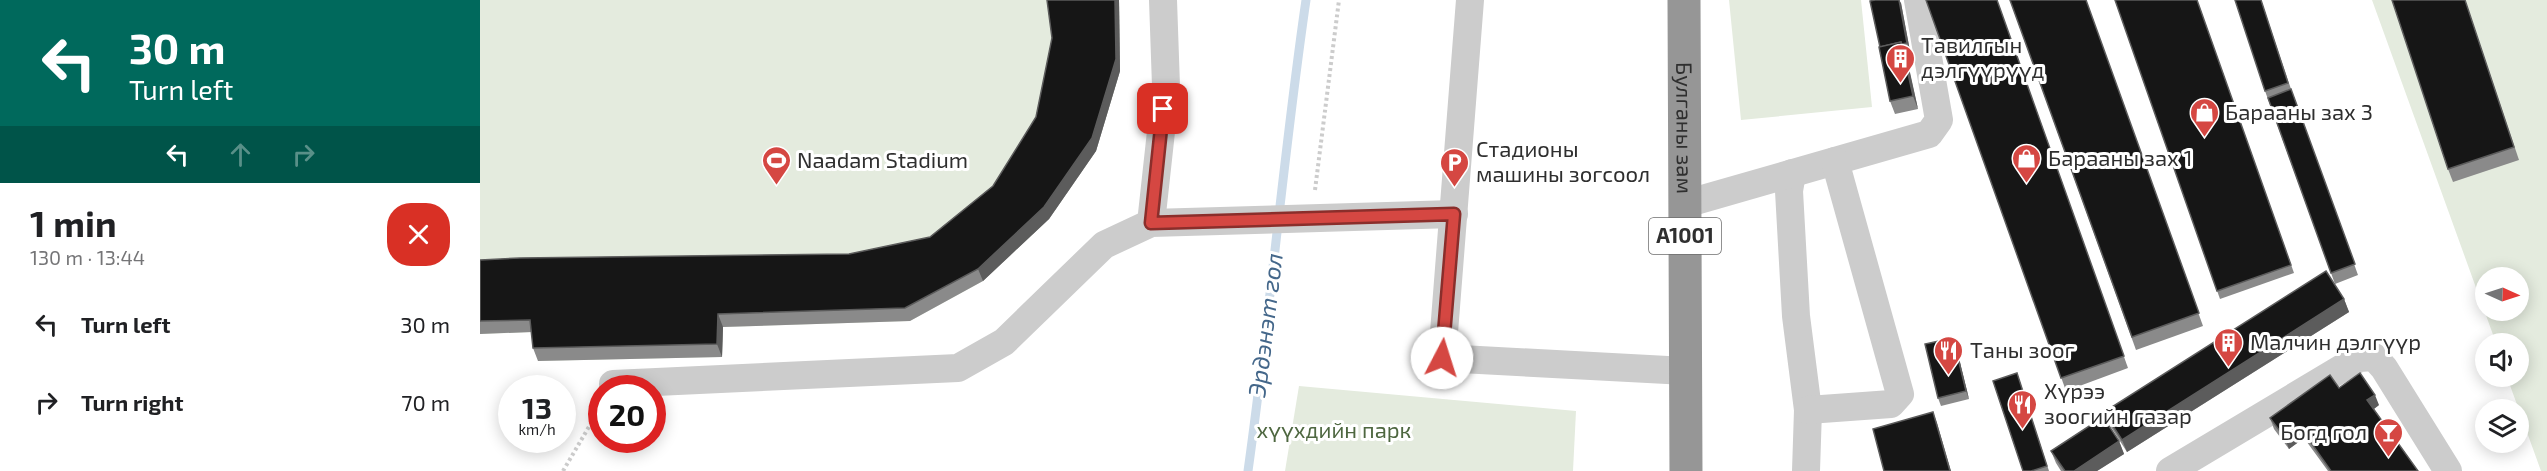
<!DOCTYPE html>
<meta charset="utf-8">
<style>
:root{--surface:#fff;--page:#f2f2f2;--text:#202124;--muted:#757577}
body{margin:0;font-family:"Exo 2",sans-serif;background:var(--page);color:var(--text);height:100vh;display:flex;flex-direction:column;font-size:22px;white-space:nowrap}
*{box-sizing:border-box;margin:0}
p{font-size:20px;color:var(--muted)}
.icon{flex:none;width:33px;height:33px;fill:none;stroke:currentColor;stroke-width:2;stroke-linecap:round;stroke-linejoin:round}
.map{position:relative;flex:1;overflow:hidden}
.panel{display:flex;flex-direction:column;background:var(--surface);width:480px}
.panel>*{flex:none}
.guide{background:#00695c;color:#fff;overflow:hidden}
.needle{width:39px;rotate:93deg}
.tools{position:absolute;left:1995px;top:267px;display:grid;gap:12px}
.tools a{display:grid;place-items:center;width:54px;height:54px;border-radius:50%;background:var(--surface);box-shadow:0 3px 15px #0003;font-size:30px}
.speed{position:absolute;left:18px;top:375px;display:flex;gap:12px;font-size:30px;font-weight:700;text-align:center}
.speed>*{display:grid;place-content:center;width:78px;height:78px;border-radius:50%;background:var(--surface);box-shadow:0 3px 15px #0003;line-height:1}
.speed small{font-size:15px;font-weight:400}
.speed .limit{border:9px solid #d22;background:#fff;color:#111}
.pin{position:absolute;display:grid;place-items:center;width:51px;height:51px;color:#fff;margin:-26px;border-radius:12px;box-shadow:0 3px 9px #0006}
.me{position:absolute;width:66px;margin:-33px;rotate:5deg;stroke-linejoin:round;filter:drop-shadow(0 0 4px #0008)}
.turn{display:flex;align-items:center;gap:21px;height:126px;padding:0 30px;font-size:27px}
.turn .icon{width:78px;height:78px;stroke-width:2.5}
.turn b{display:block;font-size:42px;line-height:51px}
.lanes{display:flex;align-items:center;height:57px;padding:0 30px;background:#0003;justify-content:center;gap:30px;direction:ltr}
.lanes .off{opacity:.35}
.round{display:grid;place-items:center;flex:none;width:63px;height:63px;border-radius:24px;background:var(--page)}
.headline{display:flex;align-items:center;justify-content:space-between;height:102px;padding:0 30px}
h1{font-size:36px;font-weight:700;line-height:45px}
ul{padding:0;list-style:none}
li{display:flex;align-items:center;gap:18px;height:78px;padding:0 30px}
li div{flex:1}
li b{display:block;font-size:22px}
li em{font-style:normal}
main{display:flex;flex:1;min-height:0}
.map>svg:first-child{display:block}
</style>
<main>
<section class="panel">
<div class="guide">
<div class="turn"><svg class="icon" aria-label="left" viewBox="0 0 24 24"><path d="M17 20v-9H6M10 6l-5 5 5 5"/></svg><div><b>30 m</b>Turn left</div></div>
<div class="lanes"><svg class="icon" aria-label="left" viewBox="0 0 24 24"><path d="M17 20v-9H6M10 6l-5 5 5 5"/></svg><svg class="icon off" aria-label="ahead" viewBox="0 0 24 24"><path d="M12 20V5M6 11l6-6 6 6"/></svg><svg class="icon off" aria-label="right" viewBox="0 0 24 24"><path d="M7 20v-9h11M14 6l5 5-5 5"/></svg></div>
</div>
<div class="headline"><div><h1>1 min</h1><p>130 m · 13:44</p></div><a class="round" style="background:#d93025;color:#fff"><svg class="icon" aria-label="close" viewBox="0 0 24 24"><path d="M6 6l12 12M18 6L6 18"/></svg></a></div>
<ul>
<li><svg class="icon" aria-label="left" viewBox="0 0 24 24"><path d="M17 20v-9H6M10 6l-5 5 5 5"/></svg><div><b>Turn left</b></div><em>30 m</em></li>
<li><svg class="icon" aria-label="right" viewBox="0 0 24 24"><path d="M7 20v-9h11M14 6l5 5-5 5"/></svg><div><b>Turn right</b></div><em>70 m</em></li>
</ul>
</section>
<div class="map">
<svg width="2067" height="471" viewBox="0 0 2067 471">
<rect width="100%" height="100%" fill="#fff"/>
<g fill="#e4ebde" fill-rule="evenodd">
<polygon points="0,0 639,0 640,71 616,151 569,219 503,281 430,321 243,327 242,357 58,361 55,332 0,334"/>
<polygon points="1249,0 1381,0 1392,107 1261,120"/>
<path d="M 1892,0 L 2067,0 L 2067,471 L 2061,471 L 2027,377 L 2038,376 L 2038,344 L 2016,343 ZM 2006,278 L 2038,278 L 2038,310 L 2006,310 Z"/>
<polygon points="819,386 1096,411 1093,471 805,471"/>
</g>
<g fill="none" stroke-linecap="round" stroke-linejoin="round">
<path stroke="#ccdbe9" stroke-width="9" d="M 768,471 C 790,314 803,157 826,0"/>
<g stroke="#ccc" stroke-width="4" stroke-dasharray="3 3" stroke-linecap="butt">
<polyline points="835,190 859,0"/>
<polyline points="83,471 120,408"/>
</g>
<g stroke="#ccc" stroke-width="28">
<polyline points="990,0 962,358 1206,371"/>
<polyline points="1312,173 1309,191 1316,316 1328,410 1326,471"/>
<polyline points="1205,204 1449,134 1459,120 1438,0"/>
<polyline points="671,223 686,86 683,0"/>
<polyline points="133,384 478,368 524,342 624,245 671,223 974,214"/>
<polyline points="1328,410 1411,404 1420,394 1355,161"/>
<polyline points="1690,471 1879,358 1894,357 1904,368 1968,471"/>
</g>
<path stroke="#969696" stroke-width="33" id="s1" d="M 1204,0 L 1206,471"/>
</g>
<g fill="#8a8a8a">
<polygon points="567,0 639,0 640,71 616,151 569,219 503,281 430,321 243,327 242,357 58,361 53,348 52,332 0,334 0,260 369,254 450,237 513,186 556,117 572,38"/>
<polygon points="1446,0 1517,0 1648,368 1586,391"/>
<polygon points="1530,0 1606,0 1723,326 1656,350"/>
<polygon points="1635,0 1717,0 1814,273 1740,299"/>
<polygon points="1781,0 1811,89 1878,275 1855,284 1785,91"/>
<polygon points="1985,0 2039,160 1973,182 1968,169"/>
<polygon points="1421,3 1430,51 1425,52 1438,109 1415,114 1410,101 1400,47"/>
<polygon points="1864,299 1869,312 1647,452 1629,424 1624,412"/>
<polygon points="1473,338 1476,346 1489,399 1461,406 1458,398"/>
<polygon points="1537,373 1569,471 1543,471"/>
<polygon points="1899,405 1894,409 1938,471 1848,471 1824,438 1809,449 1794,429 1790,418"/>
<polygon points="1639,441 1644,454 1617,471 1581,471 1576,463 1571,451"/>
</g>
<g fill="#5c5c5c">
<polygon points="635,0 639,0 640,71 616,151 569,219 503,281 498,269"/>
<polygon points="1419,0 1421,3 1430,51 1427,43"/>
<polygon points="1421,42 1426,54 1438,109 1433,96"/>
<polygon points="1864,299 1869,312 1647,452 1642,440"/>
<polygon points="238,314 243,327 242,357 237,344"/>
<polygon points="1473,338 1476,346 1489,399 1486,391"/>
<polygon points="1895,395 1899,405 1891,411 1887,400"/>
<polygon points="1453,412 1457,423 1471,471 1470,471"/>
<polygon points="1820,427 1824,438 1809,449 1805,438"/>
<polygon points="1639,441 1644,454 1617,471 1594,471"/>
</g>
<g fill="#161616" stroke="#5c5c5c" stroke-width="1.5">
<polygon points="567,0 635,0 636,59 612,138 564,207 498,269 425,308 238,314 237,344 53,348 50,320 0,321 0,260 40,258 369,254 450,237 513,186 556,117 572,38"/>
<polygon points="1395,0 1419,0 1427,43 1422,44 1421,42 1400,47 1390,1"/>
<polygon points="1446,0 1517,0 1644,356 1581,378"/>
<polygon points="1530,0 1606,0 1719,313 1652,337"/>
<polygon points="1635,0 1717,0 1811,265 1737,291"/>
<polygon points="1755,0 1781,0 1808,83 1785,91"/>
<polygon points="1912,0 1985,0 2034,147 1968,169"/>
<polygon points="1421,42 1433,96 1410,101 1399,47"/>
<polygon points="1811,89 1875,264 1851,273 1788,98"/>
<polygon points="1846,271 1864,299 1642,440 1624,412"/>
<polygon points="1473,338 1486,391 1458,398 1445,344"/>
<polygon points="1537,373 1567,466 1551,471 1543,471 1513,381"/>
<polygon points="1880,373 1895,395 1887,400 1938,471 1851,471 1820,427 1805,438 1790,418 1850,375 1859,388"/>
<polygon points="1453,412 1470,471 1404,471 1393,429"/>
<polygon points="1623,417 1639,441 1594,471 1585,471 1571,451"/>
</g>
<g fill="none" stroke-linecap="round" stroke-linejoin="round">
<defs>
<polyline id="route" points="683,109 671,223 974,214 962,358"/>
</defs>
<use href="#route" stroke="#8a2e2b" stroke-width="15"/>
<use href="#route" stroke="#d54742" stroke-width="10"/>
</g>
<defs>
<symbol id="building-pin" viewBox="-11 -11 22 30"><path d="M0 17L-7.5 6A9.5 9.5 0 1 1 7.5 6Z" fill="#d54742" stroke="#fff"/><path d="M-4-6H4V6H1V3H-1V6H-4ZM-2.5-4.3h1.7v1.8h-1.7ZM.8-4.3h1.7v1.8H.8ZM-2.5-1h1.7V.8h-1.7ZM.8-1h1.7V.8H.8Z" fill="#fff"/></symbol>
<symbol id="shop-pin" viewBox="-11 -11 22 30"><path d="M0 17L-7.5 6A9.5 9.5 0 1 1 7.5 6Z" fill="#d54742" stroke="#fff"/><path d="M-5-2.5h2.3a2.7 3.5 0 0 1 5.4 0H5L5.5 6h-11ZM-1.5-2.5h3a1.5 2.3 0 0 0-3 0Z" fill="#fff"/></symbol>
<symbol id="stadium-pin" viewBox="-11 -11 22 30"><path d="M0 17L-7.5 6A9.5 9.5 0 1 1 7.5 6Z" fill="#d54742" stroke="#fff"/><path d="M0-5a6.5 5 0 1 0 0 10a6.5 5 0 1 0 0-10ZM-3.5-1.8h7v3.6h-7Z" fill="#fff"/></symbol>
<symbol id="parking-pin" viewBox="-11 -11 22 30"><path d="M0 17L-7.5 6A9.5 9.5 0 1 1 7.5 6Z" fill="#d54742" stroke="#fff"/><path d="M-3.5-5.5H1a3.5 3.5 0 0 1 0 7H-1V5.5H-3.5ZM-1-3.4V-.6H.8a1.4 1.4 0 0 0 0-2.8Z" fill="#fff"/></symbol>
<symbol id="restaurant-pin" viewBox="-11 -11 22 30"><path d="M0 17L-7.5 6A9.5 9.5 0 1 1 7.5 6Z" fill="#d54742" stroke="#fff"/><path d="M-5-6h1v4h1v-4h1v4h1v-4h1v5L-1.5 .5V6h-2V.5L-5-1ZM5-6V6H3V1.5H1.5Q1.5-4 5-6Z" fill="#fff"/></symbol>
<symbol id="bar-pin" viewBox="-11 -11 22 30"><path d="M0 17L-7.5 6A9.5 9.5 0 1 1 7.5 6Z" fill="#d54742" stroke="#fff"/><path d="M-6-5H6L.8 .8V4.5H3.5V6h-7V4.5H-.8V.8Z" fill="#fff"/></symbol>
</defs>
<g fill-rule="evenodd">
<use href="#building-pin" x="1404" y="42" width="33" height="45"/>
<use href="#shop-pin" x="1708" y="96" width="33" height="45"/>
<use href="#shop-pin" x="1530" y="142" width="33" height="45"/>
<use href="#stadium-pin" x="280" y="144" width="33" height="45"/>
<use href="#parking-pin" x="958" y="146" width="33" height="45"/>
<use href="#building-pin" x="1732" y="326" width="33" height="45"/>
<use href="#restaurant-pin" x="1452" y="334" width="33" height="45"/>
<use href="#restaurant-pin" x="1526" y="388" width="33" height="45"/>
<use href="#bar-pin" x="1892" y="416" width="33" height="45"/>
</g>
<g text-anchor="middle" stroke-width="6" stroke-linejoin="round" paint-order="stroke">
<rect fill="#fff" stroke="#6d6d6d" stroke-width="1.5" x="1169" y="218" width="72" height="36" rx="4.5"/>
<g font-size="21" font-weight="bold" fill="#2f2f2f">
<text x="1205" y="243">A1001</text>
</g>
<g font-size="22" fill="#2f2f2f" stroke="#fff" text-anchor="start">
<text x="1441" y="53">Тавилгын<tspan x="1441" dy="25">дэлгүүрүүд</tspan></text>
<text x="1745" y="120">Барааны зах 3</text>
<text x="996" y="157">Стадионы<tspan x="996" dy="25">машины зогсоол</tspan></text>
<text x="1568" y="166">Барааны зах 1</text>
<text x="317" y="168">Naadam Stadium</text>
<text x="1770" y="350">Малчин дэлгүүр</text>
<text x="1490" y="358">Таны зоог</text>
<text x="1564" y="399">Хүрээ<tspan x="1564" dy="25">зоогийн газар</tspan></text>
<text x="1887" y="440" text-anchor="end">Богд гол</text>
</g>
<g font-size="22" fill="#2f2f2f" stroke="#fff">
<text dy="8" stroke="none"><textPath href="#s1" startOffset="128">Булганы зам</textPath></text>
</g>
<g font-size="22" fill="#4e6740" stroke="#fff">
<text x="854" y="438">хүүхдийн парк</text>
</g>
<g font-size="24" font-style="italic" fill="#44678a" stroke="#fff">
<text transform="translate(786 325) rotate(-83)" y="8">Эрдэнэт гол</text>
</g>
</g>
</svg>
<div class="tools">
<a><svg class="needle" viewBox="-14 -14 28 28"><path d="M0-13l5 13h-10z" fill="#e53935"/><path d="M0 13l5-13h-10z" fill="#757577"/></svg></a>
<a><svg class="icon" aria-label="sound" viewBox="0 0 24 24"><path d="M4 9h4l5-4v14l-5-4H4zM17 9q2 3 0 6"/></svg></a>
<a><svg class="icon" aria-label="layers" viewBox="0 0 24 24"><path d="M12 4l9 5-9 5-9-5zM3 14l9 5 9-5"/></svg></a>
</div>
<div class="speed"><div>13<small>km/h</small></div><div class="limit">20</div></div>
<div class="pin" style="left:683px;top:109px;background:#d93025"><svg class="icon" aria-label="arrive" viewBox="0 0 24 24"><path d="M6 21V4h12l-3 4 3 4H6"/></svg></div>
<svg class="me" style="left:962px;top:358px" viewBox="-20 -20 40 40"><circle r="19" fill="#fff"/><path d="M0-13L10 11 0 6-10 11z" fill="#d54742"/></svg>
</div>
</main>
